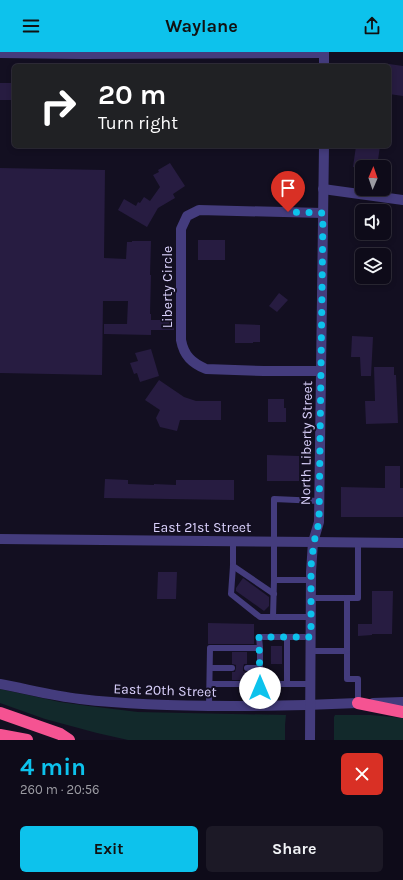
<!DOCTYPE html>
<meta charset="utf-8">
<style>
:root{--surface:#0e0b19;--page:#1c1926;--text:#f1f3f6;--muted:#9b9ba2;--line:#2e2b38;--accent:#0dc2ec}
body{margin:0;font-family:Karla,sans-serif;background:var(--page);color:var(--text);height:100vh;display:flex;flex-direction:column;font-size:15px;white-space:nowrap}
*{box-sizing:border-box;margin:0}
p{font-size:13px;color:var(--muted)}
.icon{flex:none;width:22px;height:22px;fill:none;stroke:currentColor;stroke-width:2;stroke-linecap:round;stroke-linejoin:round}
.map{position:relative;height:688px;overflow:hidden}
.sheet{display:flex;flex-direction:column;background:var(--surface);flex:1}
.sheet>*{flex:none}
.top-card{position:absolute;left:12px;top:12px;width:379px;height:84px;border-radius:6px;box-shadow:0 2px 6px #0003,0 0 0 1px var(--line);background:#202124;color:#fff;overflow:hidden}
.needle{width:26px;rotate:2deg}
.buttons{position:absolute;left:355px;top:108px;display:grid;gap:8px}
.buttons a{display:grid;place-items:center;width:36px;height:36px;border-radius:6px;background:var(--surface);box-shadow:0 2px 6px #0003,0 0 0 1px var(--line);font-size:20px}
.pin{position:absolute;display:grid;place-items:center;width:34px;height:34px;color:#fff;margin:-41px -17px;border-radius:50% 50% 50% 0;rotate:-45deg;box-shadow:0 0 4px #0007}
.pin .icon{rotate:45deg}
.me{position:absolute;width:44px;margin:-22px;rotate:0deg;stroke-linejoin:round;filter:drop-shadow(0 0 3px #0008)}
.turn{display:flex;align-items:center;gap:14px;height:84px;padding:0 20px;font-size:18px}
.turn .icon{width:52px;height:52px;stroke-width:2.5}
.turn b{display:block;font-size:28px;line-height:34px}
.round{display:grid;place-items:center;flex:none;width:42px;height:42px;border-radius:6px;background:var(--page)}
.head{display:flex;align-items:center;justify-content:space-between;height:68px;padding:0 20px}
h1{font-size:24px;font-weight:700;line-height:30px;color:var(--accent)}
.action{display:flex;gap:8px;margin-top:auto;padding:8px 20px}
.action a{flex:1;height:46px;border-radius:6px;background:var(--accent);color:#111;font-size:16px;font-weight:700;line-height:46px;text-align:center}
.action a+a{background:var(--page);color:var(--text)}
header{display:flex;justify-content:space-between;align-items:center;height:52px;padding:0 20px;background:var(--accent);color:#111;font-size:18px;font-weight:700}
.map>svg:first-child{display:block}
</style>
<header><svg class="icon" aria-label="menu" viewBox="0 0 24 24"><path d="M4 6h16M4 12h16M4 18h16"/></svg>Waylane<svg class="icon" aria-label="share" viewBox="0 0 24 24"><path d="M12 15V3M7 8l5-5 5 5M5 13v7h14v-7"/></svg></header>
<div class="map">
<svg width="403" height="688" viewBox="0 0 403 688">
<rect width="100%" height="100%" fill="#130f21"/>
<g fill="#12292b">
<polygon points="0,637 28,643 60,650 89,654 138,660 286,663 285,673 285,688 128,688 97,681 45,667 0,651"/>
<polygon points="335,663 371,663 403,666 403,688 334,688 334,665"/>
</g>
<g fill="#271c41">
<polygon points="389,12 403,14 403,44 389,42"/>
<rect x="0" y="31" width="14" height="17"/>
<polygon points="356,94 380,94 377,115 353,115"/>
<polygon points="170,111 185,134 173,142 175,146 158,156 147,175 118,158 124,147 136,154 138,150 140,151 144,145 150,149 160,135 153,123 159,120 158,118"/>
<polygon points="0,116 105,118 104,206 126,207 127,190 132,190 132,189 151,189 150,223 151,223 150,262 151,262 151,268 174,268 174,278 151,278 151,283 104,282 104,272 127,272 128,249 103,249 102,323 0,321"/>
<rect x="198" y="188" width="27" height="20"/>
<polygon points="279,241 288,248 277,260 269,254"/>
<polygon points="235,272 260,273 260,290 253,290 253,291 235,291"/>
<polygon points="352,284 373,285 371,324 361,324 360,305 351,305"/>
<polygon points="151,297 159,324 140,330 137,321 134,322 130,311 138,309 135,301"/>
<polygon points="374,315 394,315 394,323 396,323 398,371 366,372 365,349 375,349"/>
<polygon points="159,328 184,345 196,349 221,349 221,368 180,368 177,379 160,375 156,366 160,358 145,348"/>
<polygon points="268,347 284,347 284,356 286,356 286,370 268,370"/>
<polygon points="267,403 299,404 299,429 267,429"/>
<polygon points="385,414 400,414 400,436 403,436 403,465 341,465 341,435 385,436"/>
<polygon points="105,427 128,428 128,432 154,433 154,432 176,433 176,428 234,428 234,448 104,446"/>
<polygon points="158,520 177,520 176,547 157,547"/>
<polygon points="243,526 269,545 269,554 264,559 236,539 236,536"/>
<polygon points="372,539 393,539 392,582 372,582 372,583 358,584 358,572 372,572"/>
<polygon points="208,571 254,572 254,592 208,592"/>
<rect x="271" y="594" width="11" height="18"/>
<polygon points="232,600 247,600 247,612 244,612 243,616 243,619 247,620 247,628 232,628 232,620 235,620 236,616 236,613 232,612"/>
</g>
<g fill="none" stroke-linecap="round" stroke-linejoin="round">
<g stroke="#443c7d" stroke-width="6">
<polyline points="233,489 233,514 231,542 260,565 311,565"/>
<polyline points="233,514 274,542"/>
<polyline points="311,528 274,528 274,447 319,449"/>
<polyline points="311,546 347,546"/>
<polyline points="273,565 274,528"/>
<polyline points="287,585 287,632"/>
<polyline points="260,596 260,654"/>
<polyline points="311,599 347,599 347,627 358,627 358,651"/>
<polyline points="347,599 347,546 358,546 358,491"/>
<polyline points="210,616 232,616"/>
<polyline points="247,616 259,616"/>
<polyline points="210,632 310,632"/>
<polyline points="209,654 210,596 260,596 259,585 311,585"/>
</g>
<g stroke="#443c7d" stroke-width="10">
<polyline points="0,1 83,2 324,1"/>
<polyline points="323,137 403,148"/>
<path d="M 321,319 L 264,319 L 206,317 C 192,311 184,304 181,288 L 181,177 L 187,164 L 199,158 L 323,161"/>
<polyline points="373,651 403,650"/>
</g>
<g stroke="#443c7d" stroke-width="10">
<polyline points="324,14 324,0"/>
<polyline points="0,487 313,490 403,491"/>
<path d="M 0,632 C 27,637 53,644 80,647 C 131,653 181,654 231,654 C 274,654 316,653 358,651"/>
<polyline points="310,688 311,520 313,490 319,470 324,94"/>
</g>
<g stroke="#f55392" stroke-width="12">
<polyline points="358,651 403,660"/>
<polyline points="0,661 60,682 69,688"/>
<polyline points="0,683 27,688"/>
</g>
</g>
<g fill="none" stroke-linecap="round" stroke-linejoin="round">
<polyline stroke="#0dc2ec" stroke-width="7" stroke-dasharray="0 12.6" points="260,636 259,585 311,585 311,514 314,490 319,470 323,161 288,160"/>
</g>
<g text-anchor="middle" stroke-width="4" stroke-linejoin="round" paint-order="stroke">
<g font-size="14" fill="#dad1fc" stroke="#130f21">
<text transform="translate(167 235) rotate(-90)" y="5">Liberty Circle</text>
<text transform="translate(306 391) rotate(-89)" y="5">North Liberty Street</text>
<text x="202" y="480">East 21st Street</text>
<text transform="translate(165 638) rotate(2)" y="5">East 20th Street</text>
</g>
</g>
</svg>
<div class="buttons">
<a><svg class="needle" viewBox="-14 -14 28 28"><path d="M0-13l5 13h-10z" fill="#e53935"/><path d="M0 13l5-13h-10z" fill="#9b9ba2"/></svg></a>
<a><svg class="icon" aria-label="sound" viewBox="0 0 24 24"><path d="M4 9h4l5-4v14l-5-4H4zM17 9q2 3 0 6"/></svg></a>
<a><svg class="icon" aria-label="layers" viewBox="0 0 24 24"><path d="M12 4l9 5-9 5-9-5zM3 14l9 5 9-5"/></svg></a>
</div>
<div class="pin" style="left:288px;top:160px;background:#d93025"><svg class="icon" aria-label="arrive" viewBox="0 0 24 24"><path d="M6 21V4h12l-3 4 3 4H6"/></svg></div>
<svg class="me" style="left:260px;top:636px" viewBox="-20 -20 40 40"><circle r="19" fill="#fff"/><path d="M0-13L10 11 0 6-10 11z" fill="#0dc2ec"/></svg>
<div class="top-card">
<div class="turn"><svg class="icon" aria-label="right" viewBox="0 0 24 24"><path d="M7 20v-9h11M14 6l5 5-5 5"/></svg><div><b>20 m</b>Turn right</div></div>
</div>
</div>
<section class="sheet">
<div class="head"><div><h1>4 min</h1><p>260 m · 20:56</p></div><a class="round" style="background:#d93025;color:#fff"><svg class="icon" aria-label="close" viewBox="0 0 24 24"><path d="M6 6l12 12M18 6L6 18"/></svg></a></div>
<div class="action"><a>Exit</a><a>Share</a></div>
</section>
